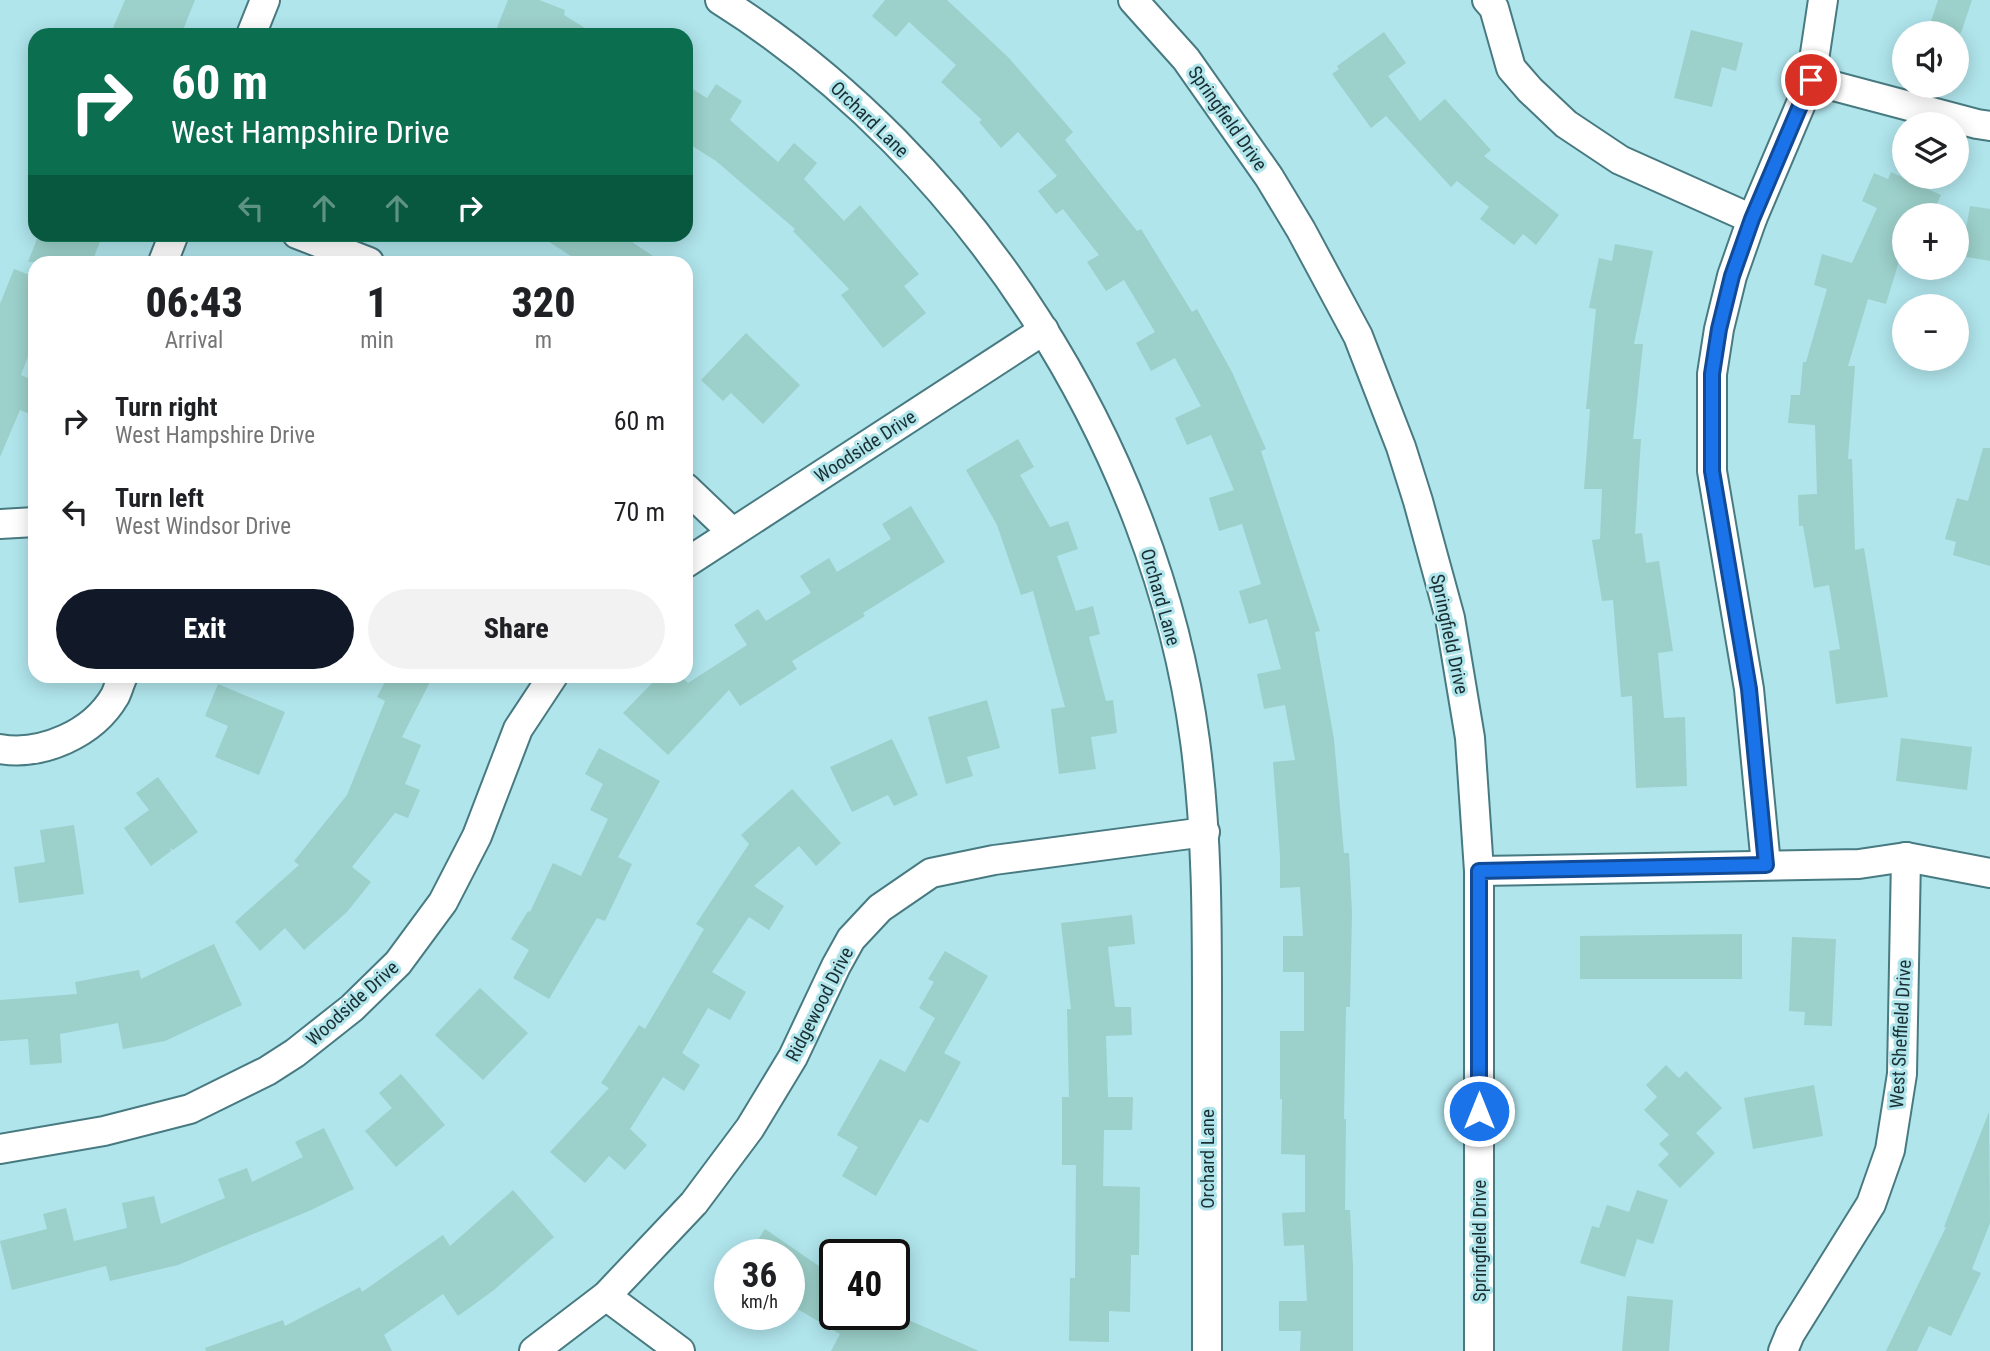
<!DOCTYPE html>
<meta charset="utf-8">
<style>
:root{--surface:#fff;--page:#f2f2f2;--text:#202124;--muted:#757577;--accent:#111827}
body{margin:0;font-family:"Roboto Condensed",sans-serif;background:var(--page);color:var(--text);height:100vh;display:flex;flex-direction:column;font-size:26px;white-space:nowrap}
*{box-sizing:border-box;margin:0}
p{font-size:23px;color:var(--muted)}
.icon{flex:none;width:38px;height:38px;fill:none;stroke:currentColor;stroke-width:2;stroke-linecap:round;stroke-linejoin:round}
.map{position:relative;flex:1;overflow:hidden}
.panel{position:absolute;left:28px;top:256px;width:665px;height:427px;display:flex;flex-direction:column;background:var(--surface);border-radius:21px;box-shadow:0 4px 18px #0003}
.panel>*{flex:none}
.top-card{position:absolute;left:28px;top:28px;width:665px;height:214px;border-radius:21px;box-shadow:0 4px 18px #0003;background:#0b6e4f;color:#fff;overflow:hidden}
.buttons{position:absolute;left:1892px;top:21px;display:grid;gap:14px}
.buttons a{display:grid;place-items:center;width:77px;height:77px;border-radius:50%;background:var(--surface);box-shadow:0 4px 18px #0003;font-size:35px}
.speed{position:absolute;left:714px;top:1239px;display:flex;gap:14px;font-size:35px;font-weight:700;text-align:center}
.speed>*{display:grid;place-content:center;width:91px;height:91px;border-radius:50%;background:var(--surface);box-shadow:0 4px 18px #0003;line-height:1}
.speed small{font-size:18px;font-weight:400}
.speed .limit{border:4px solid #111;border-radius:10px;background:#fff;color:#111}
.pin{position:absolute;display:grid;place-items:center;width:60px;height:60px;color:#fff;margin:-30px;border:4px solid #fff;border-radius:50%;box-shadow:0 2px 7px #0007}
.me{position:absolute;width:77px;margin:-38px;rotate:0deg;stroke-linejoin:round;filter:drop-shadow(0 0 5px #0008)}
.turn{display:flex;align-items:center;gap:24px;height:147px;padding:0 28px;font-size:32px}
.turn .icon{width:91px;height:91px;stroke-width:2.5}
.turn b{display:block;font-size:49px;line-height:60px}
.lanes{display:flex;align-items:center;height:66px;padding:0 28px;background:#0003;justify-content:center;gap:35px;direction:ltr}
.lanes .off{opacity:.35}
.eta{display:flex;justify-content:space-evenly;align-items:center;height:119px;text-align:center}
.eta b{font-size:42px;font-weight:800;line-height:49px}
.primary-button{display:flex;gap:14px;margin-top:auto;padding:14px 28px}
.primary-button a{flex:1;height:80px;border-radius:42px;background:var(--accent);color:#fff;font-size:28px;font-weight:800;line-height:80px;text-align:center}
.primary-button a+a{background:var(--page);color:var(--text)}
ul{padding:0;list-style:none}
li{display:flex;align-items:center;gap:21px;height:91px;padding:0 28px}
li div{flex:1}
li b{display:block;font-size:26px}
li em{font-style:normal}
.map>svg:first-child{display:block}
</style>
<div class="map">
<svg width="1990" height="1351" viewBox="0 0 1990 1351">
<rect width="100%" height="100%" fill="#b0e5ec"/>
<g fill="#9cd0ca">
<polygon points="125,0 195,0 181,35 110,35"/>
<polygon points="508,0 539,0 565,10 564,15 596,35 494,35"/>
<polygon points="885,0 947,0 1009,58 1073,132 1065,140 1137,231 1141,229 1192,312 1197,309 1232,372 1266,449 1261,451 1320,631 1315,632 1334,739 1344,853 1349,853 1352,913 1350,1007 1346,1007 1344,1119 1346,1119 1345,1210 1350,1210 1353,1266 1353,1351 1300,1351 1301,1331 1279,1331 1279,1301 1307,1301 1304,1245 1284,1246 1282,1213 1305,1212 1305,1155 1281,1154 1282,1099 1280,1099 1280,1031 1304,1031 1304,972 1283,972 1283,936 1303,936 1300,887 1280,888 1280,856 1273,762 1295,760 1285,705 1264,709 1257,674 1281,669 1267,619 1249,624 1239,591 1261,584 1242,524 1219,531 1209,498 1234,490 1211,435 1187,445 1175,418 1201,406 1175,358 1151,371 1136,343 1155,332 1124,280 1106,291 1087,262 1099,255 1063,209 1056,214 1038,191 1057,176 1018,132 1001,148 979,122 982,120 941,82 956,65 909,22 896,37 872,16"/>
<polygon points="1938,0 1972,0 1961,33 1927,33"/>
<polygon points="1691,30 1743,43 1736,71 1722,67 1712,107 1674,98"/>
<polygon points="1384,32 1406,63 1388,76 1420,121 1445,99 1491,150 1484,156 1559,215 1536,245 1523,234 1514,245 1480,219 1489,207 1457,181 1451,187 1386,116 1371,128 1332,74 1339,69 1337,66"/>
<polygon points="716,84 742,101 730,120 778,162 794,143 817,163 804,179 844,221 860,205 919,274 904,286 926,313 883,348 841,295 849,289 793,231 795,229 716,161 686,142 686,85 707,98"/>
<polygon points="1891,172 1941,195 1932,215 1904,215 1904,245 1886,304 1868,299 1848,366 1855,366 1848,459 1852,459 1855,550 1864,548 1888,697 1836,704 1829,651 1840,649 1829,585 1814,588 1803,526 1799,526 1798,495 1817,494 1815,425 1788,423 1791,395 1800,395 1803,362 1806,362 1827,289 1814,285 1822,254 1852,263 1877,208 1862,201 1874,173 1888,179"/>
<polygon points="1970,206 1990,209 1990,261 1961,256"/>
<polygon points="39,234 103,234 92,262 28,262"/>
<polygon points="537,234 620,234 662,262 580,262"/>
<polygon points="1615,244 1653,251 1634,344 1643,344 1633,439 1641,439 1635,534 1642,533 1646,563 1659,561 1673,651 1658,653 1664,718 1685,717 1687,786 1636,788 1632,696 1621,697 1613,600 1602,601 1592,540 1600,539 1602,489 1584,489 1590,409 1586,409 1596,309 1589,308 1599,258 1612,261"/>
<polygon points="14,269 35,277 35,338 21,375 35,381 35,416 20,410 0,457 0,304"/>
<polygon points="746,333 800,385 763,424 731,393 723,401 701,380"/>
<polygon points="1018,439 1034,467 1020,475 1050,527 1068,521 1078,549 1057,556 1076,611 1093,606 1100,634 1089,637 1106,701 1113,700 1117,733 1091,737 1096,769 1059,774 1051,709 1065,707 1033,591 1021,595 997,525 966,470"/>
<polygon points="1983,448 1990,448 1990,566 1953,555 1956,542 1945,539 1957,498 1968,501"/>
<polygon points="911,506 945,562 863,613 865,616 792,661 797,669 740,706 729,690 668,755 623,713 659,676 680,676 688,683 747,645 734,625 758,609 766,621 811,593 800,576 829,558 837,572 891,539 882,524"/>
<polygon points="388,676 433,676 402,737 421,745 405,784 420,790 408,818 395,813 352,867 371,882 347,912 304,950 285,928 260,951 235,922 299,865 294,861 347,795 385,701 377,697"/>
<polygon points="218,684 285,712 259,775 215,757 228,726 205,716"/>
<polygon points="987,700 1000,748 967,757 973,776 946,784 928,717"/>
<polygon points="1901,738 1972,747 1967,790 1896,781"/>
<polygon points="892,739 918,795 894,806 888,795 852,812 830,767"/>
<polygon points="599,748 660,781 618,857 632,864 605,921 597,918 549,999 513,978 529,950 511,939 528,911 530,912 553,863 581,876 608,819 590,810 603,784 585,774"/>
<polygon points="158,777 198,832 173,850 170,848 171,851 151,866 124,828 149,810 136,793"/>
<polygon points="792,789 841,843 816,866 799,846 754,886 784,906 769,930 749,917 712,972 746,992 730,1020 708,1008 682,1053 700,1065 684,1091 663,1077 630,1129 647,1145 625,1170 609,1156 585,1183 550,1152 609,1088 601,1083 639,1025 645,1029 704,929 696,924 749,844 741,835"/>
<polygon points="74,825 84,894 19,903 14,867 45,862 40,830"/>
<polygon points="1132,915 1135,944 1108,947 1115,1007 1131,1007 1132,1035 1106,1036 1108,1097 1133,1097 1132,1130 1104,1130 1103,1186 1140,1187 1139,1255 1131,1255 1130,1312 1109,1311 1109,1342 1069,1341 1070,1278 1075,1278 1076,1165 1062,1165 1062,1097 1069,1097 1067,1009 1071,1009 1061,923"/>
<polygon points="1742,934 1742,979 1580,979 1580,936"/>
<polygon points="1792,937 1836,939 1832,1026 1804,1025 1805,1012 1789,1011"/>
<polygon points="214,944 242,1005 165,1041 123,1049 118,1023 60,1034 62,1063 30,1065 28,1039 0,1041 0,1000 77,994 75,982 139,970 141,979"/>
<polygon points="945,951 988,976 944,1053 961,1062 928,1123 920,1119 876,1196 842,1176 858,1147 837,1135 880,1059 905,1072 935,1018 919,1008 934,982 928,979"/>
<polygon points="480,988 528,1033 483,1080 435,1035"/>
<polygon points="1666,1065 1679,1078 1686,1071 1722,1108 1696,1133 1715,1153 1680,1188 1658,1165 1669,1154 1659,1144 1669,1135 1644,1110 1657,1097 1646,1085"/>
<polygon points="401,1074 445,1125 396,1167 365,1131 392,1108 379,1093"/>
<polygon points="1814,1085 1823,1136 1753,1149 1744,1098"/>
<polygon points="1989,1112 1990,1223 1972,1269 1981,1273 1951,1336 1929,1326 1917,1351 1886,1351 1946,1227 1944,1227"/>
<polygon points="324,1128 354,1189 309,1211 178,1265 110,1281 106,1266 12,1290 0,1241 47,1229 43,1214 66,1208 74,1241 127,1228 122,1203 154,1196 161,1224 225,1198 218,1179 247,1168 252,1182 303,1157 295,1142"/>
<polygon points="513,1190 554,1237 494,1290 458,1316 443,1294 384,1335 392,1351 206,1351 205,1348 283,1320 285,1326 360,1287 362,1292 443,1235 450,1246"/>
<polygon points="1637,1190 1668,1200 1653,1244 1637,1239 1625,1277 1580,1263 1592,1226 1599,1228 1607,1205 1629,1212"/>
<polygon points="765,1229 835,1277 835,1314 895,1314 979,1351 831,1351 840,1334 789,1304 789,1255 748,1255"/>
<polygon points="1627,1296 1673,1300 1669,1351 1622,1351"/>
</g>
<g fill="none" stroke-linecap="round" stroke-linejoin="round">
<defs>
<g id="minor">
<path d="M 720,0 C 970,157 1156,448 1195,741 C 1208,838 1207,934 1207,1031 C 1207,1137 1207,1244 1207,1351"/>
<polyline points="1133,0 1186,59 1269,177 1301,230 1358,336 1401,447 1418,501 1450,618 1470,738 1479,871 1479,1351"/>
<polyline points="1487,0 1494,8 1511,68 1530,90 1566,124 1620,160 1752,219"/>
<polyline points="251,35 265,0"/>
<polyline points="1811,80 1977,124 1990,126"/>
<polyline points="297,234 369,262"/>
<polyline points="163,262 174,234"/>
<polyline points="686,488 732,532"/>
<polyline points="0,524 35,522"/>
<polyline points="686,563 1044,330"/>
<path d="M 0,749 C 42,756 93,734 115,696 C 118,690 120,682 123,676"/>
<polyline points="1766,865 1749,689 1712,471 1712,374 1719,329 1732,276 1752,219 1811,80 1823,0"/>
<polyline points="1479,871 1859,864 1906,857 1990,873"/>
<polyline points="0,1149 104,1131 190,1109 267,1071 295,1053 352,1008 398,963 443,902 477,836 518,729 553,676"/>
<polyline points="606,1296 680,1351"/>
<polyline points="534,1351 606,1296 694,1203 750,1128 793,1057 836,966 851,939 880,908 931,873 994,860 1205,832"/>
<polyline points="1783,1351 1790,1334 1871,1204 1890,1150 1902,1074 1906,857"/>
</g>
</defs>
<use href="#minor" stroke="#487a81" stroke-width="32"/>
<use href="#minor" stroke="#fff" stroke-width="28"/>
</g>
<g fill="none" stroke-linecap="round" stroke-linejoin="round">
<defs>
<polyline id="route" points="1479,1111 1479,871 1766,865 1749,689 1712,471 1712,374 1719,329 1732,276 1752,219 1811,80"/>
</defs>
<use href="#route" stroke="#114b97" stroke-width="18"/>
<use href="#route" stroke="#1a73e8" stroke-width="12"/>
</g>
<g text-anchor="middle" stroke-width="6" stroke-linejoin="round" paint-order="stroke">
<g font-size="19" fill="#1a2f32" stroke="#b0e5ec">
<text transform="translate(1228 118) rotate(55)" y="7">Springfield Drive</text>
<text transform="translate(870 119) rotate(44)" y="7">Orchard Lane</text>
<text transform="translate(865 446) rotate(-33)" y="7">Woodside Drive</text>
<text transform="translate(1161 597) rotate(74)" y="7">Orchard Lane</text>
<text transform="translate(1450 634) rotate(78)" y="7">Springfield Drive</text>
<text transform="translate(352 1003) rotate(-42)" y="7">Woodside Drive</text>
<text transform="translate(819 1004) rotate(-63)" y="7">Ridgewood Drive</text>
<text transform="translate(1900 1034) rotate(-87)" y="7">West Sheffield Drive</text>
<text transform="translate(1207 1159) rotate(-90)" y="7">Orchard Lane</text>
<text transform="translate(1479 1241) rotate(-90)" y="7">Springfield Drive</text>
</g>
</g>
</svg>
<div class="buttons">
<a><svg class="icon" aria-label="sound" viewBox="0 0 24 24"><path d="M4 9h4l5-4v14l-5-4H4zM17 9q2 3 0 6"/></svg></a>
<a><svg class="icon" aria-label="layers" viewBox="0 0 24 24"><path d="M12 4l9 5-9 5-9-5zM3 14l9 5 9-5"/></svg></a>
<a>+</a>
<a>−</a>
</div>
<div class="speed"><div>36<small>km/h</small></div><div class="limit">40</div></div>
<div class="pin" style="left:1811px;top:80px;background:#d93025"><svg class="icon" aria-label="arrive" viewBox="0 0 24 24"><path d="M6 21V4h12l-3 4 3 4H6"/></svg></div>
<svg class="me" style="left:1479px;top:1111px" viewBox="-20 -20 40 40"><circle r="17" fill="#1a73e8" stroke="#fff" stroke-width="3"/><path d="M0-11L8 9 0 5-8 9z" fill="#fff"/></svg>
<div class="top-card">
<div class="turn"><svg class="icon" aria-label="right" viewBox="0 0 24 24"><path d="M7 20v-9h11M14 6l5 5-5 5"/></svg><div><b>60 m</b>West Hampshire Drive</div></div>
<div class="lanes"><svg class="icon off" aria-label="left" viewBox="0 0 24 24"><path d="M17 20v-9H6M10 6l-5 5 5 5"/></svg><svg class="icon off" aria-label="ahead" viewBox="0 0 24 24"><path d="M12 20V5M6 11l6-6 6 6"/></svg><svg class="icon off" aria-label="ahead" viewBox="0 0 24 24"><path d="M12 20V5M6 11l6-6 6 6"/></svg><svg class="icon" aria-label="right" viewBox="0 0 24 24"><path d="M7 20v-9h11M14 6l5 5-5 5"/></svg></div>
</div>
<section class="panel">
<div class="eta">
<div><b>06:43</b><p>Arrival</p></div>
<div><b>1</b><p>min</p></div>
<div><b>320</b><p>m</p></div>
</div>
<ul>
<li><svg class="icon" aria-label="right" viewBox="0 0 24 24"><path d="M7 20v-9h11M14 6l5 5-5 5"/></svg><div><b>Turn right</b><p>West Hampshire Drive</p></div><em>60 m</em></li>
<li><svg class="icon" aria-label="left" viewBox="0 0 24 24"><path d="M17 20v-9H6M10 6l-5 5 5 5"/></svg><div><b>Turn left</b><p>West Windsor Drive</p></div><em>70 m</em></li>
</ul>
<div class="primary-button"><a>Exit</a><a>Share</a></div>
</section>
</div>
